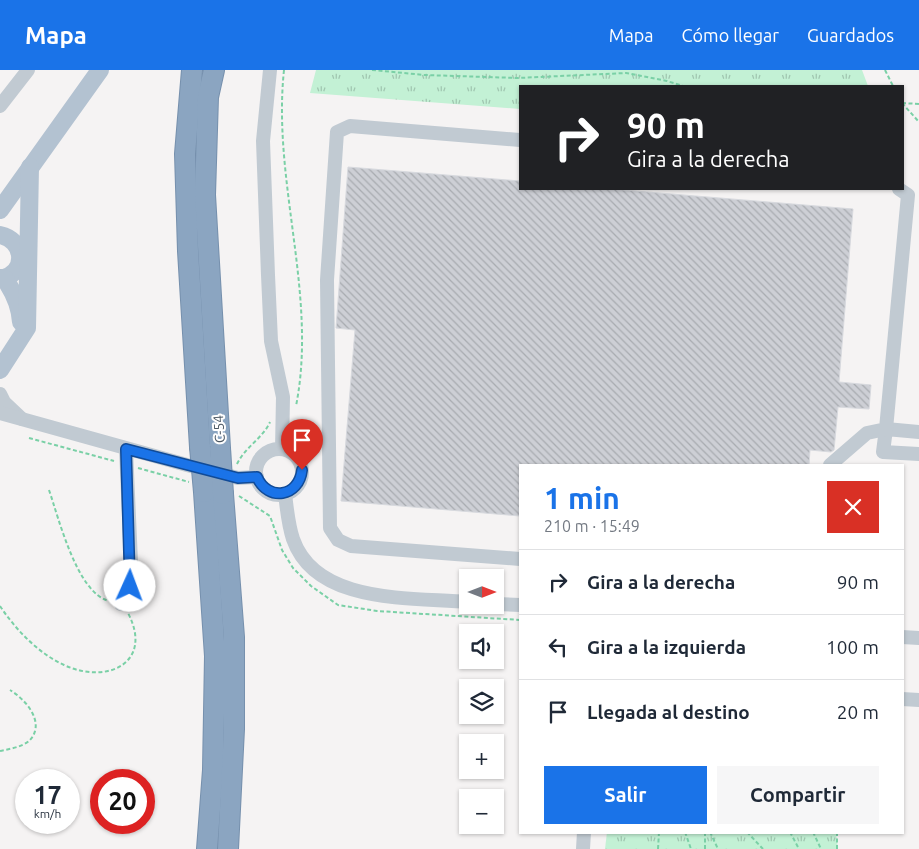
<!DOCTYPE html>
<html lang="es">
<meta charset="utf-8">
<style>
:root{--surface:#fff;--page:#f6f6f7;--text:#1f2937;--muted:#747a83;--line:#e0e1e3;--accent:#1a73e8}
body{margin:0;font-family:Ubuntu,sans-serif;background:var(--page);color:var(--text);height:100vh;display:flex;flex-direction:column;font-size:19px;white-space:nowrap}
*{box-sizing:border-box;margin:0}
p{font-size:16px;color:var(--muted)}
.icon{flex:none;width:28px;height:28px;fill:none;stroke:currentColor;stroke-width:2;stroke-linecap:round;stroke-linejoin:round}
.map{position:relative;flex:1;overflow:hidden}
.sheet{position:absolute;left:519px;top:394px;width:385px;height:370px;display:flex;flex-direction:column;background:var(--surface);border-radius:0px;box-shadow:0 1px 4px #0004}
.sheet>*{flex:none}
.hud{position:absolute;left:519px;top:15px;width:385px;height:105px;border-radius:0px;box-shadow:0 1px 4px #0004;background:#202124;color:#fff;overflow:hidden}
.needle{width:32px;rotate:90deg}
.fabs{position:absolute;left:459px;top:499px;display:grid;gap:10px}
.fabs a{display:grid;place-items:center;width:45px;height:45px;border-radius:0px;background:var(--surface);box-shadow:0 1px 4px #0004;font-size:25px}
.speed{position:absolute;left:15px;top:699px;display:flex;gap:10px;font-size:25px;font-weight:700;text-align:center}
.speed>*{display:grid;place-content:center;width:65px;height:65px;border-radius:50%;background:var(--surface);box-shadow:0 1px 4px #0004;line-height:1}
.speed small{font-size:12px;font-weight:400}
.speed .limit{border:8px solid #d22;background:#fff;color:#111}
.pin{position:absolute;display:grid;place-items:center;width:42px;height:42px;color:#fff;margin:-51px -21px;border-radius:50% 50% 50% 0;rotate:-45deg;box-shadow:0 0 5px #0007}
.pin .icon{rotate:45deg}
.me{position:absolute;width:55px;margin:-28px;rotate:2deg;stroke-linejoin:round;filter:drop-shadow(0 0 4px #0008)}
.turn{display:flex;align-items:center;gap:18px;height:105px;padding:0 25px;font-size:22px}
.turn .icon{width:65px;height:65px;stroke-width:2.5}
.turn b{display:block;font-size:35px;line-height:42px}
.round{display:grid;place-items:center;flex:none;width:52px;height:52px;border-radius:0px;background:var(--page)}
.headline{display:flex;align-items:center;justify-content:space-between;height:85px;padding:0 25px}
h1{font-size:30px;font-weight:700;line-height:38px;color:var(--accent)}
.cta{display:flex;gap:10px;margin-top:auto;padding:10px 25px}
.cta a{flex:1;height:58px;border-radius:0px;background:var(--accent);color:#fff;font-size:20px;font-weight:700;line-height:58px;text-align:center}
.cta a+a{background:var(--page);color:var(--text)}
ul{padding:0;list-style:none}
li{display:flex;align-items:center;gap:15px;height:65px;padding:0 25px;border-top:1px solid var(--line)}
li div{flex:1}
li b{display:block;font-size:19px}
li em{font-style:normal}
header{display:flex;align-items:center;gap:30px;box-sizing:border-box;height:70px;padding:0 25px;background:var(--accent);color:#fff}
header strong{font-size:24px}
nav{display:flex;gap:28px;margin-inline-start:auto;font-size:18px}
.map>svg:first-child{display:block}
</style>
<header>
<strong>Mapa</strong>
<nav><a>Mapa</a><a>Cómo llegar</a><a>Guardados</a></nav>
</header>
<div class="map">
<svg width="919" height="779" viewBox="0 0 919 779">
<defs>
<pattern id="grass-tufts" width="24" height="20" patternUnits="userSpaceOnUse" patternTransform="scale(1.25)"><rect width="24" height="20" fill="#c3f1d5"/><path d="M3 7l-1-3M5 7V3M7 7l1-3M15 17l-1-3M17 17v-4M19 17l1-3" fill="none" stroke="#a0c6b0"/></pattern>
<pattern id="building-back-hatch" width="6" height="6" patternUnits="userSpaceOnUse" patternTransform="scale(1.25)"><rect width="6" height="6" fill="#cdcfd5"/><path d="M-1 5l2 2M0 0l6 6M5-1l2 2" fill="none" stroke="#a8abb0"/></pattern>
</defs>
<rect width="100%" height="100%" fill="#f5f3f3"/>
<g fill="url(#grass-tufts)">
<polygon points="316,0 862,0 868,16 520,16 520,39 310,23"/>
<polygon points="607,762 836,763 838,779 605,779"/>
</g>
<polygon fill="url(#building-back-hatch)" stroke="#d7d9de" points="348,97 520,111 520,119 611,119 853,139 839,312 871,315 869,339 838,337 834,380 831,382 810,380 809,395 520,395 520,446 341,431 355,260 336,258"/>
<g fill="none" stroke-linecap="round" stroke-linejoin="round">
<defs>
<g id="highway">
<polyline points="192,0 185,84 188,181 200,377"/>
<polyline points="214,0 208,27 205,125 220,378"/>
<polyline points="204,422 215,586 213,700 207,779"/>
<polyline points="223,424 234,567 234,659 228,779"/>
</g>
</defs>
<use href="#highway" stroke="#7690ad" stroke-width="22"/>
<g stroke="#7ad0a6" stroke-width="2" stroke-dasharray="4 2.5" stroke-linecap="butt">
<path d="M 284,0 C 272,112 318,225 296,336"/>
<polyline points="372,0 425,5 518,8 626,3 667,11 683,16"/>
<polyline points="885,0 893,16"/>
<polyline points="902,33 919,52"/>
<polyline points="902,33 919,34"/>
<polyline points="29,368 114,391"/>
<path d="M 237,394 C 245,377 263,368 270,352"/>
<polyline points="138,398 189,412"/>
<path d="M 49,420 C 59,449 77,523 109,531"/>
<polyline points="239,426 270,446 282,480 293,498 311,516 338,535 377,541 520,550"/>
<path d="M 0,536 C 16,560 38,583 64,595 C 107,615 154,593 128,543"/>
<path d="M 0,681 C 9,679 23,677 30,670 C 46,652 25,629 10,620"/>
<polyline points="685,762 691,779"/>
<polyline points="705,762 705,779"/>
<polyline points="710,762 718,779"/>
<polyline points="747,762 763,779"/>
<polyline points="790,762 799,779"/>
<polyline points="813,762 821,779"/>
<polyline points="837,762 837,779"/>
<polyline points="658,779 659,762"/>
</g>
<g stroke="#c1cad2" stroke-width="14">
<polyline points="270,0 263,71 268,205 271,271 283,327 282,379"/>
<polyline points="0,36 28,0"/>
<polyline points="520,70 350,56 337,62 327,210 330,458 338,470 351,476 520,489"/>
<polyline points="0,324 4,332 22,349"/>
<polyline points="0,343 187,395 238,408 257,407"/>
<polyline points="919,362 886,359 883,382 919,384"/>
<circle cx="279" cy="402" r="23"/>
<polyline points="830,395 867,363 886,359 908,125 899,119"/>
<path d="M 285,424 C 287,439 288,454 293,469 C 316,535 412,527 468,532"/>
<polyline points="121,534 130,516 131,492 126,379"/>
<polyline points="495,534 520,535"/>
<polyline points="902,567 919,568"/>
<polyline points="902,629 919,630"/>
<polyline points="583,779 584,762"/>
</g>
<g stroke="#b3c2d1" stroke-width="18">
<polyline points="0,140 100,0"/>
<path d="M 0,165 C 24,170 28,200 4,208"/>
<path d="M 0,208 L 4,208 C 14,222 20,235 21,252"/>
<polyline points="0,300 27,258 30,97"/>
</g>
<use href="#highway" stroke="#8ba5c1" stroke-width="20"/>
<defs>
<g id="highway-bridge">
<polyline points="200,377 204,422"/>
<polyline points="220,378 223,424"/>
</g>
</defs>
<use href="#highway-bridge" stroke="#7690ad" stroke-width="22" stroke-linecap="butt"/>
<use href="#highway-bridge" stroke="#8ba5c1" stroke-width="20"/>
</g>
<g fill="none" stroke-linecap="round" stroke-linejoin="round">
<defs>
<path id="route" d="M 130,516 L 126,379 L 238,408 L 257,407 C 268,432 299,427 302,400"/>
</defs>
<use href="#route" stroke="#114b97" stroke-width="12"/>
<use href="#route" stroke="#1a73e8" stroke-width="9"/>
</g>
<g text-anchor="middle" stroke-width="4" stroke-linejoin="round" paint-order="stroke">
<g font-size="14" fill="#4a5661" stroke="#fff">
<text transform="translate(219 359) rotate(-94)" y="5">C-54</text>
</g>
</g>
</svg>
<div class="fabs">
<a><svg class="needle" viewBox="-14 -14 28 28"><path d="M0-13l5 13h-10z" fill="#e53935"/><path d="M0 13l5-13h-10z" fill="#747a83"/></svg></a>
<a><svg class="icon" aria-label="sound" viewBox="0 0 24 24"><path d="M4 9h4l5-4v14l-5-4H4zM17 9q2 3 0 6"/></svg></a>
<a><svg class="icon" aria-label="layers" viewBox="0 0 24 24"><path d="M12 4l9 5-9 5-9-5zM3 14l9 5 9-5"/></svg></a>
<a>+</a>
<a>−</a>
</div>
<div class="speed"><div>17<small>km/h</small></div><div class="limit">20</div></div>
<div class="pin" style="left:302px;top:400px;background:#d93025"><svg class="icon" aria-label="arrive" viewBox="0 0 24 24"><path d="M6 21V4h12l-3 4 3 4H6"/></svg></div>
<svg class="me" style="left:130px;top:516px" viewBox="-20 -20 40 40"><circle r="19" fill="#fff"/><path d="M0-13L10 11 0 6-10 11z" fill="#1a73e8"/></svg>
<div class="hud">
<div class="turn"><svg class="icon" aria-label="right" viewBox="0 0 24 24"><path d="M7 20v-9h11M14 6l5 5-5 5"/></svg><div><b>90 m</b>Gira a la derecha</div></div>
</div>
<section class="sheet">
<div class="headline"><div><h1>1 min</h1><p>210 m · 15:49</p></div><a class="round" style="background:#d93025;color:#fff"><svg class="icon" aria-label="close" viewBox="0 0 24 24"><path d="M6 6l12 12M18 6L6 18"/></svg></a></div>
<ul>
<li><svg class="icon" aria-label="right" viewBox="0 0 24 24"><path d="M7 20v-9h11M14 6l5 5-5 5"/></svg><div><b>Gira a la derecha</b></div><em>90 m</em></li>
<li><svg class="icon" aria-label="left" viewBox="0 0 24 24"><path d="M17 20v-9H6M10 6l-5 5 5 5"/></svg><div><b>Gira a la izquierda</b></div><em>100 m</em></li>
<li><svg class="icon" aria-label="arrive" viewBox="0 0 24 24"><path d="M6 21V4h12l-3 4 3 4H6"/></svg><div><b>Llegada al destino</b></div><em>20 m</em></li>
</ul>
<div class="cta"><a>Salir</a><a>Compartir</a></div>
</section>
</div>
